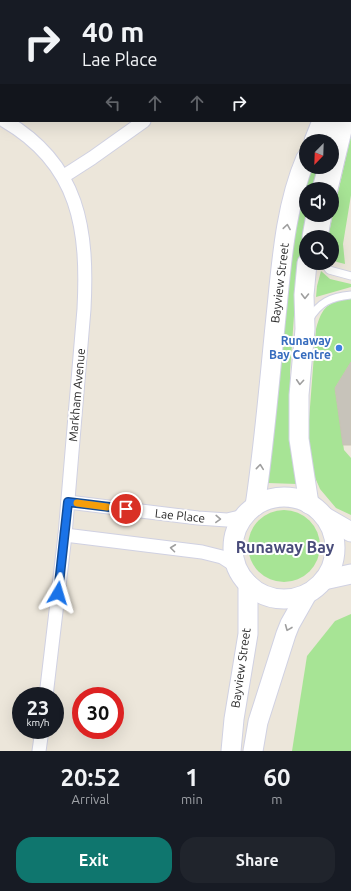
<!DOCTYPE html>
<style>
:root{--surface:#171b24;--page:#20242c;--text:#f1f3f6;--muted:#9ea1a6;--accent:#0f766e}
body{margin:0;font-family:Ubuntu,sans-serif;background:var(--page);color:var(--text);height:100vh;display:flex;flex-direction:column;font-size:15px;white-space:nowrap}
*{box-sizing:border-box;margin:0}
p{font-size:13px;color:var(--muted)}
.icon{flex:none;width:22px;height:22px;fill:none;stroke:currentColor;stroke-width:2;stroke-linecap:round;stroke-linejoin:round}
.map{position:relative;height:751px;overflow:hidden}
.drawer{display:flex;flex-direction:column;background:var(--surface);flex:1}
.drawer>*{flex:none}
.hud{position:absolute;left:0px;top:0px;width:351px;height:122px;box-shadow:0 4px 16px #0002;background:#171b24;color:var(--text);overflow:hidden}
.needle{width:26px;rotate:203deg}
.controls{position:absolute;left:299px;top:134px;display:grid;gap:8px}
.controls a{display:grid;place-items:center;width:40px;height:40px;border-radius:50%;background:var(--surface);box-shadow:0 4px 16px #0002;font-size:20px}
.speed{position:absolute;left:12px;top:687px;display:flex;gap:8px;font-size:20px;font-weight:700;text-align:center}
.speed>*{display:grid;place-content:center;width:52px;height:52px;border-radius:50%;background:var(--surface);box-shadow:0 4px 16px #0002;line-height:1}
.speed small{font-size:10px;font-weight:400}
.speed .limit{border:6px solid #d22;background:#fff;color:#111}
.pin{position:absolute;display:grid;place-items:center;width:34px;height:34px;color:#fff;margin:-17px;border:2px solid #fff;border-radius:50%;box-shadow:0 1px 4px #0007}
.me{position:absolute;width:44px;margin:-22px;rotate:7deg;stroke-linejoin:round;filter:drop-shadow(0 0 3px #0008)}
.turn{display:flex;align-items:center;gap:14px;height:84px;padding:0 16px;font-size:18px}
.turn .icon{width:52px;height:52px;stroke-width:2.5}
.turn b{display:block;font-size:28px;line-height:34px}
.lanes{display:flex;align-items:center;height:38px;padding:0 16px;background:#0003;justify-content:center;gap:20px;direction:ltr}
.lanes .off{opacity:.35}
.eta{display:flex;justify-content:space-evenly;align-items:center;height:68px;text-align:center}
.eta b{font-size:24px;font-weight:700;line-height:28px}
.button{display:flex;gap:8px;margin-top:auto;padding:8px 16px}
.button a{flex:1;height:46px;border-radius:16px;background:var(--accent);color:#fff;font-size:16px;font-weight:700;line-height:46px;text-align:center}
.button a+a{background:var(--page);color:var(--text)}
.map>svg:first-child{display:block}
</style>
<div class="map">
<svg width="351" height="751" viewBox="0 0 351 751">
<rect width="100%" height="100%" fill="#ece6da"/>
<g fill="#a7e495">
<polygon points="351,135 351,195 343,244 345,264 337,262 332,259 332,237 328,237"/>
<polygon points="312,167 323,167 317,189 306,189 306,215 310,215 297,273 290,372 290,421 297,484 268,483 289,259 299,201"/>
<polygon points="321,271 330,279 351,284 351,287 316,297 317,286"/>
<path d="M 351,299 L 351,362 L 335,388 L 344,450 L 351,458 L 351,515 L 336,508 L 320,489 L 311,468 L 307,446 L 316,329 C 322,307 328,301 351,299 Z"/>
<circle cx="284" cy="546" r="36"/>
<polygon points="351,614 351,751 292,751 307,656 335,621"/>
</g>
<polygon fill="#6abef1" points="90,0 289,0 92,1"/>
<polygon fill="#c7c3ba" stroke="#c7c2b4" points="351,362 351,445 343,445 335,388"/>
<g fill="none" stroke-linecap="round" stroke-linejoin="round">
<defs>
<g id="lane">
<polyline points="332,198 351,118"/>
<polyline points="324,237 328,215"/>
<polyline points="324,263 329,270 351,276"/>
<path d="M 309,320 C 319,302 331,297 351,295"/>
</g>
<g id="street">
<path d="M 5,121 C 80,165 88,230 84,309 L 65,535 L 46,696"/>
<polyline points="64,176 92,158 144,121"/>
<polyline points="68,502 198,518 227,520 244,516"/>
<polyline points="65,535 202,552 222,557 236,566"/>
<polyline points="39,751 42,730"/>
</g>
<g id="secondary">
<polyline points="350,58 351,56"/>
<polyline points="350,84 351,80"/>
<polyline points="314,141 322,121"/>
<polyline points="332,152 340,121"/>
<polyline points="322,189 328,167"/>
<polyline points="312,237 316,215"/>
<polyline points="307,263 304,295 305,329 299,395 299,439 309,504"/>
<circle cx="284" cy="548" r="51"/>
<path d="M 255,506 C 265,440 270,373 277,307 C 282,257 286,205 306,158"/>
<polyline points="325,517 351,532"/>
<polyline points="324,580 351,574"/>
<polyline points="231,751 234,719 248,634 248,584"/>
<polyline points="253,751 258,722 286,634 290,624 307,594"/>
</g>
</defs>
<use href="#lane" stroke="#d0d1e2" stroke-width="9"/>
<use href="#street" stroke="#d0d1e2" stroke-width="15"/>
<use href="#secondary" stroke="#d0d1e2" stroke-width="21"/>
<use href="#lane" stroke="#fff" stroke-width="7"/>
<use href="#street" stroke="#fff" stroke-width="13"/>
<use href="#secondary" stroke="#fff" stroke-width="19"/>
</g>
<defs><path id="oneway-chevron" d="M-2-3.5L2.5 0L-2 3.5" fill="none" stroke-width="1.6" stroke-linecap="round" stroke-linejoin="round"/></defs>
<g stroke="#9f9f9f">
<use href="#oneway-chevron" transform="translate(287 227) rotate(-81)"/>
<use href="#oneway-chevron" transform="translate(305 296) rotate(91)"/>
<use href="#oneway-chevron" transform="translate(300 382) rotate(94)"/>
<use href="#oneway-chevron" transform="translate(260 467) rotate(-84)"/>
<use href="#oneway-chevron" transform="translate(218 519) rotate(2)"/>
<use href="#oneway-chevron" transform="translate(173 548) rotate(-173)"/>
<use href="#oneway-chevron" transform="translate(288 628) rotate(112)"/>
</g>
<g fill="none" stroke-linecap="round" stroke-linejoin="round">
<defs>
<polyline id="route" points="58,593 68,502 126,509"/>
</defs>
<use href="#route" stroke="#114b97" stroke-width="10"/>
<use href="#route" stroke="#1a73e8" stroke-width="7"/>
<polyline stroke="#f59e0b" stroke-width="7" points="77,503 107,507"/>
</g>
<circle fill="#3f7fe0" stroke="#fff" stroke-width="1.5" cx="339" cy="348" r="4"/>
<g text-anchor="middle" stroke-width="4" stroke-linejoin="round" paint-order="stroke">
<g font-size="12" fill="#292929" stroke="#fff">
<text transform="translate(280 283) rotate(-83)" y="4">Bayview Street</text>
<text transform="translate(77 395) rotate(-85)" y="4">Markham Avenue</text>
<text transform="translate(180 516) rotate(6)" y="4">Lae Place</text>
<text transform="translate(241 668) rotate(-82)" y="4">Bayview Street</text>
</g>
<g font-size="12" font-weight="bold" fill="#366cbe" stroke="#fff" text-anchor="end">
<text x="331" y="345">Runaway<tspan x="331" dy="14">Bay Centre</tspan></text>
</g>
<g font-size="16" font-weight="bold" fill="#494c7a" stroke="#fff">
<text x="285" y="553">Runaway Bay</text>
</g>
</g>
</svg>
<div class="controls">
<a><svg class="needle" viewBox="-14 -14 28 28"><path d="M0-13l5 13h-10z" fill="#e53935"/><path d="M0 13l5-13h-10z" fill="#9ea1a6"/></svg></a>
<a><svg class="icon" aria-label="sound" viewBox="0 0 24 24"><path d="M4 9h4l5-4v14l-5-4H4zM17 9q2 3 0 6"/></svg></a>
<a><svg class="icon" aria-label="search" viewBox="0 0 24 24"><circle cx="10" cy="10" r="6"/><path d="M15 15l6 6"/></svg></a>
</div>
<div class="speed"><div>23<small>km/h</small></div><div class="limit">30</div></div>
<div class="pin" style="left:126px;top:509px;background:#d93025"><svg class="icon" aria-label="arrive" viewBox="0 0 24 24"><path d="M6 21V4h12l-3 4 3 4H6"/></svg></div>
<svg class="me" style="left:58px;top:593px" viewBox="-20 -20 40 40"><path d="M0-17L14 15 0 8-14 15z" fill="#1a73e8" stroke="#fff" stroke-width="4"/></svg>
<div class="hud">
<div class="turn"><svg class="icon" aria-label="right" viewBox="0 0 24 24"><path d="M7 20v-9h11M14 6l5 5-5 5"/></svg><div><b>40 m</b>Lae Place</div></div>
<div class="lanes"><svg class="icon off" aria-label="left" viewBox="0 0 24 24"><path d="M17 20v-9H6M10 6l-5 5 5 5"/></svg><svg class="icon off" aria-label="ahead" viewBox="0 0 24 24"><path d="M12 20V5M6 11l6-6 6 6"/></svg><svg class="icon off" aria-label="ahead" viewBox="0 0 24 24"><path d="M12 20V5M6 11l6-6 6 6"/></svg><svg class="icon" aria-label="right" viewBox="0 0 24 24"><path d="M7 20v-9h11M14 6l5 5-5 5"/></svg></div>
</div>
</div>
<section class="drawer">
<div class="eta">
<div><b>20:52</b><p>Arrival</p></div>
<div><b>1</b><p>min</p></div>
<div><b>60</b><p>m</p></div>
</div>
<div class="button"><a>Exit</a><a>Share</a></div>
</section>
